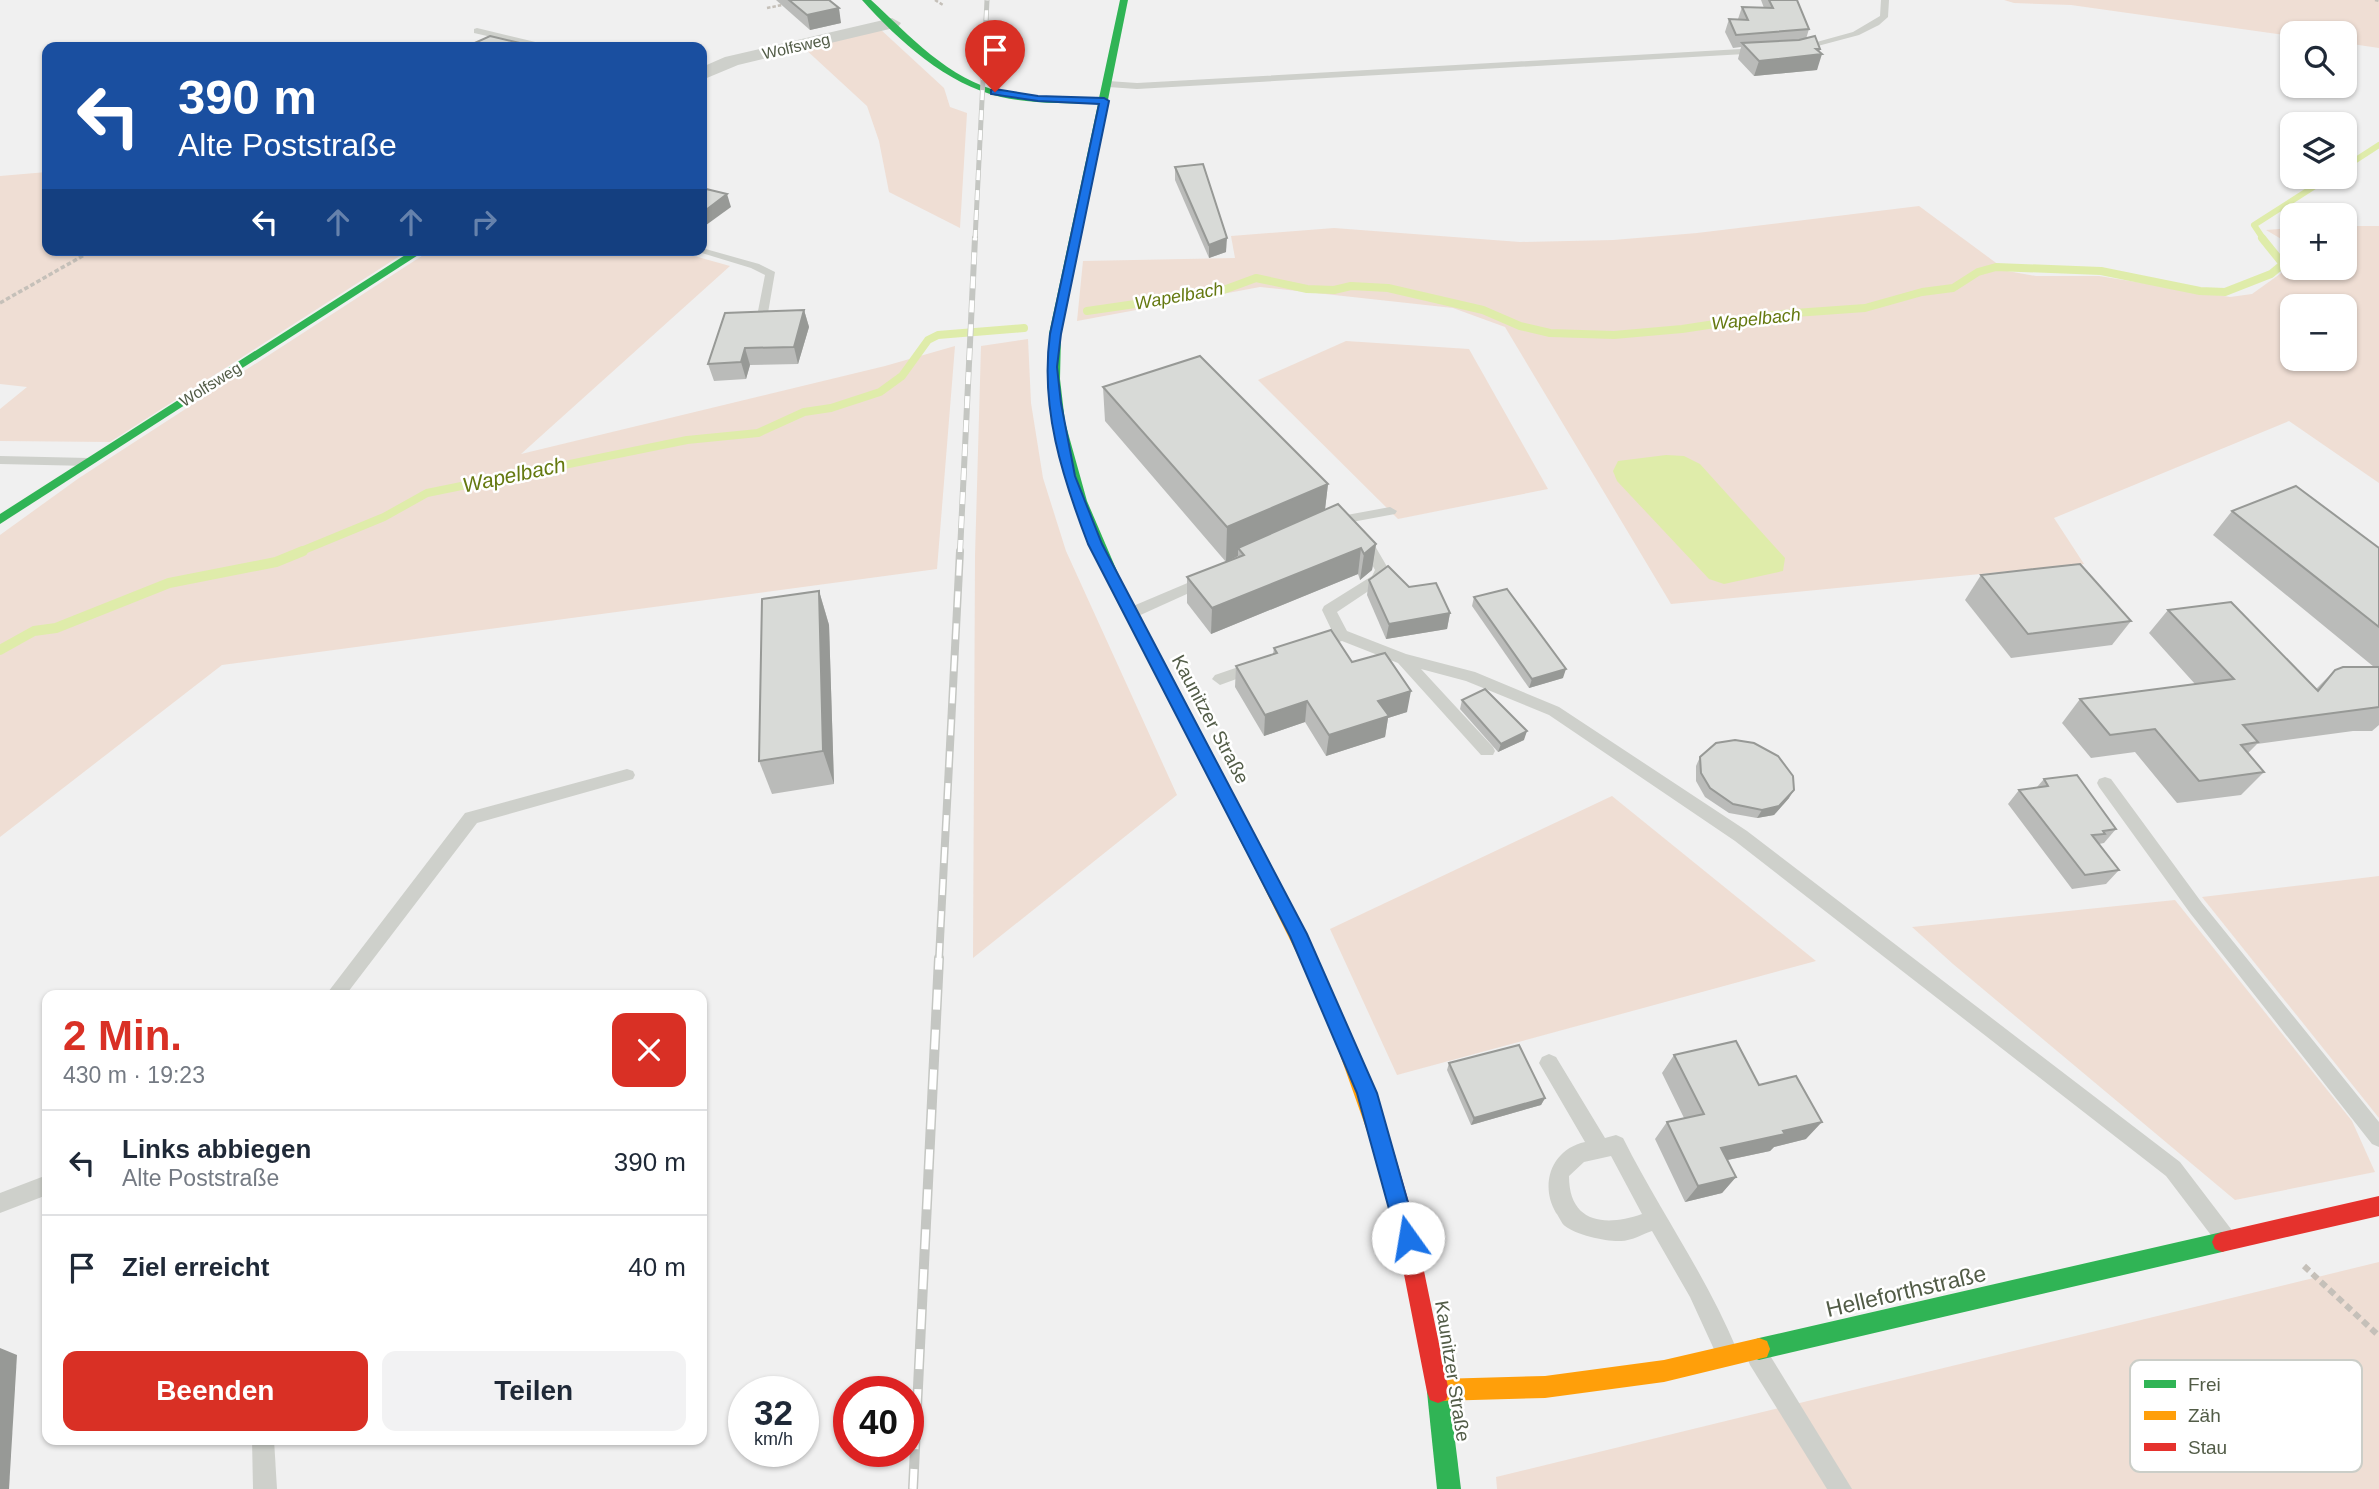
<!DOCTYPE html>
<html lang="de">
<meta charset="utf-8">
<style>
:root{--surface:#fff;--page:#f2f2f3;--text:#1f2937;--muted:#747a83;--line:#e0e1e3;--accent:#d93025}
body{margin:0;font-family:Arial,sans-serif;background:var(--page);color:var(--text);height:100vh;display:flex;flex-direction:column;font-size:26px;white-space:nowrap}
*{box-sizing:border-box;margin:0}
p{font-size:23px;color:var(--muted)}
.icon{flex:none;width:38px;height:38px;fill:none;stroke:currentColor;stroke-width:2;stroke-linecap:round;stroke-linejoin:round}
.map{position:relative;flex:1;overflow:hidden}
.drawer{position:absolute;left:42px;top:990px;width:665px;height:455px;display:flex;flex-direction:column;background:var(--surface);border-radius:14px;box-shadow:0 2px 5px #0004}
.drawer>*{flex:none}
.top-card{position:absolute;left:42px;top:42px;width:665px;height:214px;border-radius:14px;box-shadow:0 2px 5px #0004;background:#1a4fa0;color:#fff;overflow:hidden}
.fabs{position:absolute;left:2280px;top:21px;display:grid;gap:14px}
.fabs a{display:grid;place-items:center;width:77px;height:77px;border-radius:14px;background:var(--surface);box-shadow:0 2px 5px #0004;font-size:35px}
.speed{position:absolute;left:728px;top:1376px;display:flex;gap:14px;font-size:35px;font-weight:700;text-align:center}
.speed>*{display:grid;place-content:center;width:91px;height:91px;border-radius:50%;background:var(--surface);box-shadow:0 2px 5px #0004;line-height:1}
.speed small{font-size:18px;font-weight:400}
.speed .limit{border:10px solid #d22;background:#fff;color:#111}
.pin{position:absolute;display:grid;place-items:center;width:60px;height:60px;color:#fff;margin:-72px -30px;border-radius:50% 50% 50% 0;rotate:-45deg;box-shadow:0 0 7px #0007}
.pin .icon{rotate:45deg}
.me{position:absolute;width:77px;margin:-38px;rotate:347deg;stroke-linejoin:round;filter:drop-shadow(0 0 5px #0008)}
.turn{display:flex;align-items:center;gap:24px;height:147px;padding:0 21px;font-size:32px}
.turn .icon{width:91px;height:91px;stroke-width:2.5}
.turn b{display:block;font-size:49px;line-height:60px}
.lanes{display:flex;align-items:center;height:66px;padding:0 21px;background:#0003;justify-content:center;gap:35px;direction:ltr}
.lanes .off{opacity:.35}
.round{display:grid;place-items:center;flex:none;width:74px;height:74px;border-radius:14px;background:var(--page)}
.overview{display:flex;align-items:center;justify-content:space-between;height:119px;padding:0 21px}
h1{font-size:42px;font-weight:800;line-height:52px;color:var(--accent)}
.cta{display:flex;gap:14px;margin-top:auto;padding:14px 21px}
.cta a{flex:1;height:80px;border-radius:14px;background:var(--accent);color:#fff;font-size:28px;font-weight:800;line-height:80px;text-align:center}
.cta a+a{background:var(--page);color:var(--text)}
ul{padding:0;list-style:none}
li{display:flex;align-items:center;gap:21px;height:105px;padding:0 21px;border-top:2px solid var(--line)}
li div{flex:1}
li b{display:block;font-size:26px}
li em{font-style:normal}
.map>svg:first-child{display:block}
</style>
<div class="map">
<svg width="2379" height="1489" viewBox="0 0 2379 1489">
<rect width="100%" height="100%" fill="#f0f0f0"/>
<g fill="#efded4" fill-rule="evenodd">
<polygon points="2004,0 2379,0 2379,48 2345,43 2345,33 2292,33 2292,36 2071,5 2014,3"/>
<polygon points="880,29 944,88 950,107 967,113 960,228 889,192 879,141 867,106 803,47"/>
<polygon points="47,172 47,250 409,250 110,442 0,441 0,409 27,387 0,384 0,176"/>
<path d="M 1919,206 L 2007,271 L 2036,276 L 2099,276 L 2230,297 L 2252,294 L 2291,266 L 2288,243 L 2266,230 L 2292,228 L 2292,268 L 2345,268 L 2345,226 L 2379,226 L 2379,483 L 2289,421 L 2054,518 L 2084,564 L 1671,604 L 1505,327 L 1453,308 L 1260,287 L 1077,321 L 1083,261 L 1235,258 L 1231,236 L 1334,228 L 1520,242 L 1613,240 L 1697,233 ZM 2292,306 L 2345,306 L 2345,359 L 2292,359 Z"/>
<polygon points="431,250 673,250 730,266 521,454 885,366 955,346 937,569 222,665 0,837 0,535 79,478"/>
<polygon points="1028,339 1031,403 1043,478 1066,551 1177,795 973,958 975,556 981,346"/>
<polygon points="1346,341 1469,349 1548,489 1398,519 1258,380"/>
<polygon points="1612,796 1816,961 1397,1075 1330,929"/>
<polygon points="2379,876 2379,1118 2202,897"/>
<polygon points="2175,900 2352,1121 2375,1172 2235,1200 1953,964 1912,927"/>
<polygon points="2379,1262 2379,1489 1497,1489 1496,1477"/>
</g>
<polygon fill="#dfecaa" points="1666,455 1684,456 1700,464 1785,558 1783,571 1724,584 1709,579 1617,481 1613,471 1618,461"/>
<g fill="none" stroke-linecap="round" stroke-linejoin="round">
<g stroke="#dfecaa" stroke-width="6">
<polyline points="2345,167 2379,145"/>
<polyline points="2264,240 2254,225 2329,177"/>
</g>
<g stroke="#dfecaa" stroke-width="8">
<polyline points="1087,311 1218,292 1256,278 1307,289 1334,290 1351,286 1388,288 1483,310 1520,326 1550,333 1614,335 1682,329 1781,314 1865,308 1922,292 1953,288 1978,272 1996,267 2101,271 2200,291 2225,292 2271,274 2283,264 2262,238"/>
<polyline points="299,552 384,517 427,493 687,440 758,433 804,412 831,408 880,392 902,376 928,340 938,335 1024,328"/>
</g>
<polyline stroke="#dfecaa" stroke-width="10" points="0,650 34,631 56,628 169,583 276,562 303,551"/>
<g stroke="#c5c0b9" stroke-width="2.5" stroke-dasharray="3.5 2" stroke-linecap="butt">
<polyline points="935,0 943,5"/>
<polyline points="2375,0 2379,1"/>
<polyline points="767,8 787,4"/>
</g>
<polyline stroke="#c5c0b9" stroke-width="3.5" stroke-dasharray="4.5 2.5" stroke-linecap="butt" points="0,303 93,250"/>
<polyline stroke="#c5c0b9" stroke-width="6" stroke-dasharray="7 4.5" stroke-linecap="butt" points="2304,1266 2379,1336"/>
<g fill="#ced0cb" fill-rule="evenodd">
<polygon points="1881,0 1889,0 1888,17 1879,25 1859,35 1799,51 1795,48 1853,32 1880,16"/>
<polygon points="477,28 548,45 549,47 535,47 474,33 474,29"/>
<polygon points="1759,48 1763,51 1762,53 1137,89 1108,87 1104,84 1108,81 1137,83"/>
<polygon points="702,248 759,264 775,272 768,313 758,311 765,275 751,268 692,250 702,250"/>
<polygon points="0,456 89,458 95,462 89,466 0,464"/>
<polygon points="1390,507 1397,511 1395,514 1336,525 1329,521 1336,517"/>
<polygon points="1361,536 1375,546 1389,570 1382,582 1337,612 1347,631 1406,654 1475,672 1559,707 1747,831 2180,1162 2231,1229 2234,1236 2231,1243 2224,1246 2217,1243 2166,1176 1735,841 1549,715 1466,681 1421,669 1493,747 1495,751 1493,755 1481,755 1398,663 1342,641 1316,649 1311,648 1309,644 1311,640 1333,633 1322,610 1324,606 1372,576 1375,570 1365,552 1354,541"/>
<polygon points="1204,576 1211,581 1209,584 1136,617 1131,618 1124,613 1126,609"/>
<polygon points="1256,661 1263,666 1261,670 1220,685 1212,679 1215,675"/>
<polygon points="627,769 633,771 635,775 633,779 477,823 345,996 325,996 465,813"/>
<polygon points="2105,777 2111,779 2202,903 2379,1122 2379,1147 2372,1144 2190,913 2099,787 2097,783 2099,779"/>
<path d="M 1549,1054 L 1556,1057 L 1605,1138 L 1616,1135 L 1623,1138 C 1659,1210 1706,1275 1737,1350 L 1734,1358 L 1726,1361 L 1718,1358 L 1690,1297 L 1652,1231 C 1643,1234 1631,1241 1621,1241 C 1608,1242 1576,1235 1565,1226 C 1561,1223 1559,1216 1556,1213 C 1539,1184 1552,1149 1585,1142 L 1539,1063 L 1542,1057 ZM 1611,1156 L 1642,1214 C 1605,1227 1569,1223 1569,1176 L 1584,1162 Z"/>
<polygon points="47,1175 47,1195 0,1213 0,1193"/>
<polygon points="1758,1346 1766,1349 1852,1489 1827,1489 1750,1365 1747,1357 1750,1349"/>
<polygon points="252,1440 274,1440 277,1489 253,1489"/>
</g>
<polygon fill="#ced0cb" fill-rule="evenodd" points="892,18 901,23 898,27 738,65 702,80 702,67 725,57"/>
<g fill="#30b455" fill-rule="evenodd">
<path d="M 862,0 L 871,0 C 910,36 948,79 1002,92 C 1034,99 1067,98 1099,98 L 1120,0 L 1128,0 L 1061,334 L 1060,379 L 1065,422 L 1087,501 L 1120,578 L 1259,845 L 1257,850 L 1251,852 L 1245,850 L 1089,540 L 1061,462 L 1053,422 L 1048,379 L 1049,334 L 1098,104 C 1066,103 1033,104 1001,97 C 946,84 899,41 862,0 Z"/>
<polygon points="413,250 426,250 0,524 0,514"/>
<polygon points="2222,1232 2229,1235 2232,1242 2229,1249 2222,1252 1759,1360 1751,1357 1748,1349 1751,1341 1759,1338"/>
<polygon points="1438,1381 1446,1384 1449,1392 1461,1489 1437,1489 1427,1392 1430,1384"/>
</g>
<g fill="#ff9f0a" fill-rule="evenodd">
<path d="M 1251,838 L 1257,840 C 1311,942 1360,1045 1395,1155 L 1392,1162 L 1385,1165 L 1378,1162 L 1333,1035 L 1300,960 L 1243,845 L 1245,840 Z"/>
<polygon points="1759,1338 1767,1341 1770,1349 1767,1357 1664,1382 1545,1398 1438,1401 1430,1398 1427,1390 1430,1382 1438,1379 1545,1376 1664,1360"/>
</g>
<g fill="#e5322d" fill-rule="evenodd">
<polygon points="1385,1145 1392,1148 1395,1155 1412,1213 1449,1392 1446,1400 1438,1403 1430,1400 1427,1392 1392,1213 1375,1155 1378,1148"/>
<polygon points="2379,1196 2379,1216 2222,1252 2215,1249 2212,1242 2215,1235 2222,1232"/>
</g>
<defs>
<polyline id="rail-far3" points="975,240 987,0"/>
<polyline id="rail-far2" points="960,552 975,238"/>
<polyline id="rail-far1" points="939,959 960,551"/>
<polyline id="rail" points="913,1489 939,958"/>
</defs>
<use href="#rail-far3" stroke="#c4c6c2" stroke-width="5"/>
<use href="#rail-far2" stroke="#c4c6c2" stroke-width="6"/>
<use href="#rail-far1" stroke="#c4c6c2" stroke-width="8"/>
<use href="#rail" stroke="#c4c6c2" stroke-width="10"/>
<use href="#rail-far3" stroke="#fff" stroke-width="3.5" stroke-dasharray="10" stroke-linecap="butt"/>
<use href="#rail-far2" stroke="#fff" stroke-width="4.5" stroke-dasharray="12" stroke-linecap="butt"/>
<use href="#rail-far1" stroke="#fff" stroke-width="5" stroke-dasharray="16" stroke-linecap="butt"/>
<use href="#rail" stroke="#fff" stroke-width="7" stroke-dasharray="20" stroke-linecap="butt"/>
</g>
<g fill="#babbb9">
<polygon points="776,0 829,0 841,23 810,30"/>
<polygon points="1761,0 1797,0 1809,29 1806,39 1820,49 1817,70 1754,76 1738,59 1741,47 1733,48 1725,32 1729,19 1738,19 1742,7 1764,8"/>
<polygon points="1175,167 1226,252 1209,258 1175,180"/>
<polygon points="804,310 809,327 798,364 750,365 746,379 714,381 708,364"/>
<polygon points="1103,387 1328,484 1325,509 1376,544 1372,570 1360,580 1358,574 1211,634 1187,603 1187,577 1238,557 1238,556 1226,562 1105,421"/>
<polygon points="2232,511 2379,548 2379,725 2372,731 2353,731 2257,744 2248,753 2264,772 2241,795 2177,803 2135,752 2091,758 2062,723 2080,699 2195,684 2149,633 2168,610 2316,689 2335,670 2374,667 2213,535"/>
<polygon points="1981,575 2131,621 2112,645 2011,658 1965,600"/>
<polygon points="1369,580 1409,587 1450,613 1447,629 1386,639 1367,595"/>
<polygon points="819,591 829,625 834,784 772,794 759,761"/>
<polygon points="1474,597 1563,678 1529,688 1472,606"/>
<polygon points="1274,648 1352,662 1407,712 1388,718 1385,737 1326,756 1305,722 1264,736 1235,687 1236,666 1273,654"/>
<polygon points="1462,700 1524,740 1498,752 1460,709"/>
<polygon points="1700,757 1789,798 1774,815 1757,818 1729,813 1705,797 1696,781 1696,766"/>
<polygon points="2044,779 2116,829 2104,843 2099,844 2119,870 2106,884 2072,889 2008,804 2019,790 2037,787"/>
<polygon points="1674,1055 1759,1085 1806,1139 1774,1147 1770,1151 1728,1160 1736,1177 1722,1193 1685,1202 1655,1139 1667,1122 1684,1118 1662,1073"/>
<polygon points="1449,1063 1545,1098 1541,1105 1471,1125 1447,1070"/>
</g>
<g fill="#979996">
<polygon points="839,8 841,23 810,30 807,15"/>
<polygon points="1822,54 1817,70 1754,76 1759,61"/>
<polygon points="727,194 731,207 702,228 702,213"/>
<polygon points="1227,238 1226,252 1209,258 1209,245"/>
<polygon points="804,310 809,327 798,364 794,347"/>
<polygon points="745,348 750,365 746,379 741,362"/>
<polygon points="1328,484 1324,518 1238,548 1238,556 1226,562 1227,527"/>
<polygon points="1376,544 1372,570 1360,580 1364,554"/>
<polygon points="1361,548 1358,574 1211,634 1212,608"/>
<polygon points="819,591 829,625 834,784 823,751"/>
<polygon points="1450,613 1447,629 1386,639 1389,624"/>
<polygon points="1566,669 1563,678 1529,688 1532,679"/>
<polygon points="1411,691 1407,712 1388,718 1385,737 1326,756 1329,735 1378,701"/>
<polygon points="1307,701 1305,722 1264,736 1265,715"/>
<polygon points="1527,731 1524,740 1498,752 1501,744"/>
<polygon points="1794,790 1789,798 1774,815 1757,818 1762,810"/>
<polygon points="1545,1098 1541,1105 1471,1125 1474,1118"/>
<polygon points="1822,1122 1806,1139 1774,1147 1770,1151 1708,1164 1721,1148 1783,1131"/>
<polygon points="1736,1177 1722,1193 1685,1202 1698,1186"/>
<polygon points="0,1348 17,1355 9,1489 0,1489"/>
</g>
<g fill="#d8dad7" stroke="#979996" stroke-width="2">
<polygon points="789,0 829,0 839,8 807,15"/>
<polygon points="1769,0 1797,0 1809,29 1736,35 1729,19 1748,20 1742,7 1773,8"/>
<polygon points="490,36 537,47 466,47"/>
<polygon points="1815,36 1820,49 1816,49 1822,54 1759,61 1742,43 1799,40"/>
<polygon points="564,45 574,47 560,47"/>
<polygon points="1203,164 1227,238 1209,245 1175,167"/>
<polygon points="702,188 727,194 702,213"/>
<polygon points="804,310 794,347 745,348 741,362 708,364 725,313"/>
<polygon points="1200,356 1328,484 1227,527 1103,387"/>
<polygon points="2296,486 2379,548 2379,627 2232,511"/>
<polygon points="1338,504 1376,544 1364,554 1361,548 1212,608 1187,577 1244,555 1238,548"/>
<polygon points="2080,564 2131,621 2028,634 1981,575"/>
<polygon points="1388,566 1409,587 1436,583 1450,613 1389,624 1369,580"/>
<polygon points="1507,589 1566,669 1532,679 1474,597"/>
<polygon points="819,591 823,751 759,761 762,599"/>
<polygon points="2231,602 2318,691 2335,670 2343,667 2379,667 2379,707 2243,725 2258,742 2241,745 2264,772 2199,781 2155,729 2110,735 2080,699 2234,679 2168,610"/>
<polygon points="1331,630 1352,662 1385,653 1411,691 1378,701 1389,716 1329,735 1307,701 1265,715 1236,666 1277,653 1274,648"/>
<polygon points="1485,689 1527,731 1501,744 1462,700"/>
<polygon points="1735,740 1754,743 1778,756 1793,776 1794,790 1779,806 1762,810 1733,804 1710,788 1701,773 1700,757 1716,743"/>
<polygon points="2077,775 2116,829 2103,831 2105,834 2092,835 2119,870 2085,875 2019,790 2048,786 2044,779"/>
<polygon points="1736,1041 1759,1085 1796,1076 1822,1122 1783,1131 1785,1134 1721,1148 1736,1177 1698,1186 1667,1122 1704,1114 1674,1055"/>
<polygon points="1519,1045 1545,1098 1474,1118 1449,1063"/>
</g>
<path fill="#1a73e8" stroke="#114b97" stroke-width="2" d="M 995,89 L 1038,96 L 1104,98 L 1109,101 L 1061,334 L 1057,367 L 1061,403 L 1075,476 L 1102,544 L 1307,934 L 1377,1093 L 1418,1238 L 1415,1245 L 1408,1248 L 1400,1245 L 1397,1238 L 1357,1093 L 1290,936 L 1088,544 C 1062,476 1040,408 1050,334 L 1099,104 L 1038,101 L 991,94 L 991,90 Z"/>
<g text-anchor="middle" stroke-width="5" stroke-linejoin="round" paint-order="stroke">
<g font-size="16" fill="#525c47" stroke="#fff">
<text transform="translate(796 46) rotate(-13)" y="6">Wolfsweg</text>
<text transform="translate(210 384) rotate(-32)" y="6">Wolfsweg</text>
</g>
<g font-size="18" font-style="italic" fill="#657910" stroke="#fff">
<text transform="translate(1179 296) rotate(-10)" y="6">Wapelbach</text>
<text transform="translate(1756 319) rotate(-6)" y="6">Wapelbach</text>
</g>
<g font-size="19" fill="#525c47" stroke="#fff">
<text transform="translate(1211 719) rotate(62)" y="7">Kaunitzer Straße</text>
<text transform="translate(1453 1371) rotate(81)" y="7">Kaunitzer Straße</text>
</g>
<g font-size="21" font-style="italic" fill="#657910" stroke="#fff">
<text transform="translate(514 475) rotate(-12)" y="7">Wapelbach</text>
</g>
<g font-size="23" fill="#525c47" stroke="#fff">
<text transform="translate(1906 1291) rotate(-13)" y="8">Helleforthstraße</text>
</g>
</g>
<rect x="2130" y="1360" width="232" height="112" rx="10" fill="#fff" stroke="#cbcec8" stroke-width="2"/>
<rect x="2144" y="1380" width="32" height="8" fill="#30b455"/>
<rect x="2144" y="1411" width="32" height="9" fill="#ff9f0a"/>
<rect x="2144" y="1443" width="32" height="8" fill="#e5322d"/>
<g font-size="19" fill="#525c47">
<text x="2188" y="1391">Frei</text>
<text x="2188" y="1422">Zäh</text>
<text x="2188" y="1454">Stau</text>
</g>
</svg>
<div class="fabs">
<a><svg class="icon" aria-label="search" viewBox="0 0 24 24"><circle cx="10" cy="10" r="6"/><path d="M15 15l6 6"/></svg></a>
<a><svg class="icon" aria-label="layers" viewBox="0 0 24 24"><path d="M12 4l9 5-9 5-9-5zM3 14l9 5 9-5"/></svg></a>
<a>+</a>
<a>−</a>
</div>
<div class="speed"><div>32<small>km/h</small></div><div class="limit">40</div></div>
<div class="pin" style="left:995px;top:92px;background:#d93025"><svg class="icon" aria-label="arrive" viewBox="0 0 24 24"><path d="M6 21V4h12l-3 4 3 4H6"/></svg></div>
<svg class="me" style="left:1408px;top:1238px" viewBox="-20 -20 40 40"><circle r="19" fill="#fff"/><path d="M0-13L10 11 0 6-10 11z" fill="#1a73e8"/></svg>
<div class="top-card">
<div class="turn"><svg class="icon" aria-label="left" viewBox="0 0 24 24"><path d="M17 20v-9H6M10 6l-5 5 5 5"/></svg><div><b>390 m</b>Alte Poststraße</div></div>
<div class="lanes"><svg class="icon" aria-label="left" viewBox="0 0 24 24"><path d="M17 20v-9H6M10 6l-5 5 5 5"/></svg><svg class="icon off" aria-label="ahead" viewBox="0 0 24 24"><path d="M12 20V5M6 11l6-6 6 6"/></svg><svg class="icon off" aria-label="ahead" viewBox="0 0 24 24"><path d="M12 20V5M6 11l6-6 6 6"/></svg><svg class="icon off" aria-label="right" viewBox="0 0 24 24"><path d="M7 20v-9h11M14 6l5 5-5 5"/></svg></div>
</div>
<section class="drawer">
<div class="overview"><div><h1>2 Min.</h1><p>430 m · 19:23</p></div><a class="round" style="background:#d93025;color:#fff"><svg class="icon" aria-label="close" viewBox="0 0 24 24"><path d="M6 6l12 12M18 6L6 18"/></svg></a></div>
<ul>
<li><svg class="icon" aria-label="left" viewBox="0 0 24 24"><path d="M17 20v-9H6M10 6l-5 5 5 5"/></svg><div><b>Links abbiegen</b><p>Alte Poststraße</p></div><em>390 m</em></li>
<li><svg class="icon" aria-label="arrive" viewBox="0 0 24 24"><path d="M6 21V4h12l-3 4 3 4H6"/></svg><div><b>Ziel erreicht</b></div><em>40 m</em></li>
</ul>
<div class="cta"><a>Beenden</a><a>Teilen</a></div>
</section>
</div>
